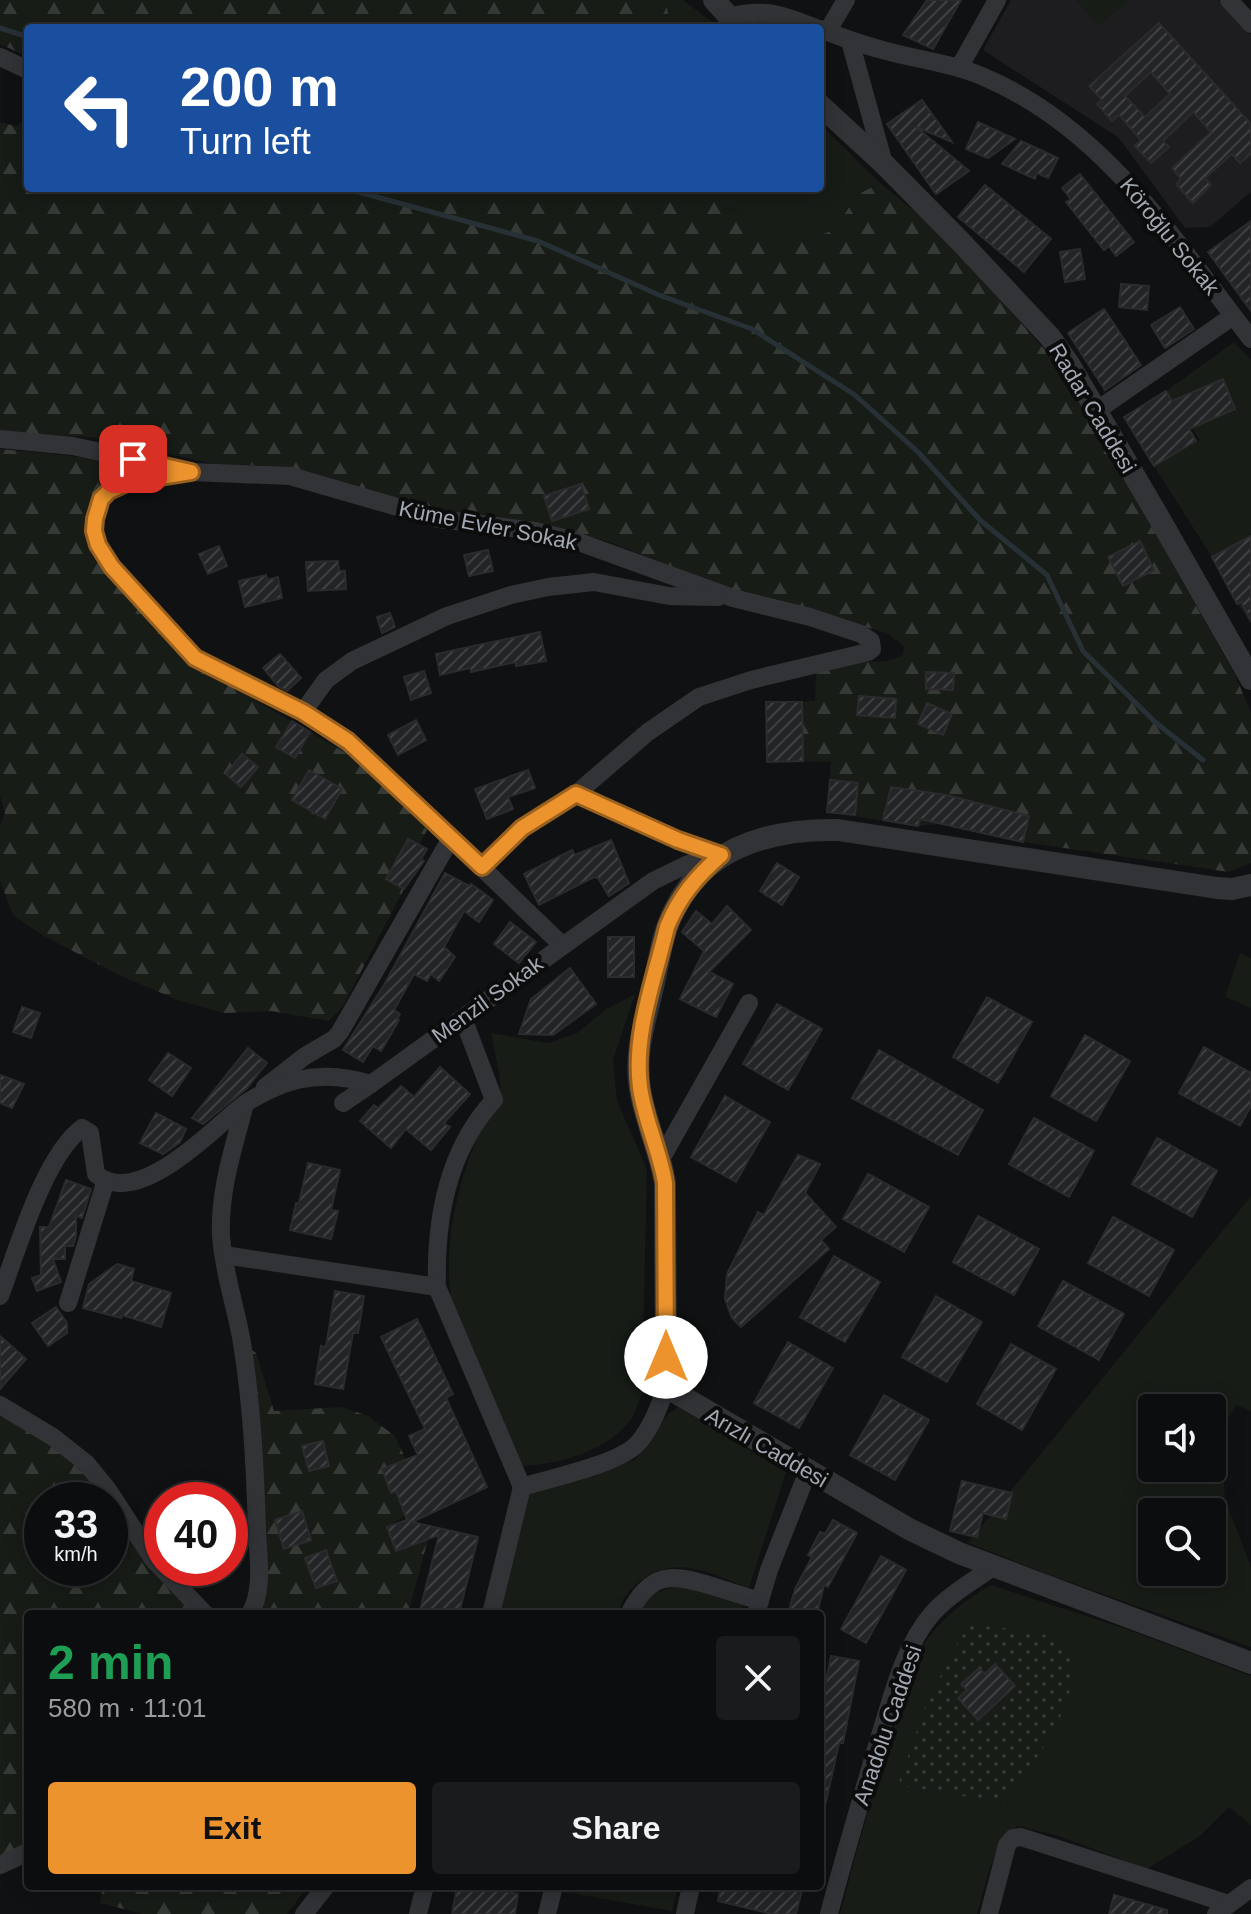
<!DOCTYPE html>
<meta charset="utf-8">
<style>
:root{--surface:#0c0d0e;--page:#1a1b1c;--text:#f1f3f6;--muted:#9a9c9e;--line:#2c2d2e;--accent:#ec932e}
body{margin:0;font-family:Helvetica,sans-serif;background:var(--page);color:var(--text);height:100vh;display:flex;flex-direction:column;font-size:30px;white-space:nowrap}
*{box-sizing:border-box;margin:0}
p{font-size:26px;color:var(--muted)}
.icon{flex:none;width:44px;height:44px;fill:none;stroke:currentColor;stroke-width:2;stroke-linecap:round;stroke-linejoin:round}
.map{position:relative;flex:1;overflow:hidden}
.details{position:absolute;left:24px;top:1610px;width:800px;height:280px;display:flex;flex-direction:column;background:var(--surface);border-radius:8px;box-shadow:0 4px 20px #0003,0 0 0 2px var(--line)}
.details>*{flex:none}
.top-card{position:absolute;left:24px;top:24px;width:800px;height:168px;border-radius:8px;box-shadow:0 4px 20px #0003,0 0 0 2px var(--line);background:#1a4fa0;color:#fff;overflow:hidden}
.fabs{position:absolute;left:1138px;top:1394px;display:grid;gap:16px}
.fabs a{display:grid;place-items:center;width:88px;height:88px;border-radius:8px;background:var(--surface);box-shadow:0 4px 20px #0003,0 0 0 2px var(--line);font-size:40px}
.speed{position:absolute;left:24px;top:1482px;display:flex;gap:16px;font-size:40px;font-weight:700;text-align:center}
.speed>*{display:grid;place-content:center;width:104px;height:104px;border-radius:50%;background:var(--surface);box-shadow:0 4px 20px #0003,0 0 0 2px var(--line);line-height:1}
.speed small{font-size:20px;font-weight:400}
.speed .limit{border:12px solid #d22;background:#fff;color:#111}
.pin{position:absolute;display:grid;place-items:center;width:68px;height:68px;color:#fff;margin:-34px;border-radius:16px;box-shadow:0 4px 12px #0006}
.me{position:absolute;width:88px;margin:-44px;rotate:0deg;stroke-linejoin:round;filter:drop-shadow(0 0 6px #0008)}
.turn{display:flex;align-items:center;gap:28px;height:168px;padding:0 24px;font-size:36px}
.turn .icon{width:104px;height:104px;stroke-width:2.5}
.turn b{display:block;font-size:56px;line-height:68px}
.round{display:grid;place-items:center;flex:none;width:84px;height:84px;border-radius:8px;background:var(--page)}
.summary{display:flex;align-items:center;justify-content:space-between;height:136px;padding:0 24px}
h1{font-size:48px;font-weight:800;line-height:60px;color:#1e9e55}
.action{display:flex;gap:16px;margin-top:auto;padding:16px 24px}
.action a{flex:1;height:92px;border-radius:8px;background:var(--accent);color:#111;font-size:32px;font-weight:800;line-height:92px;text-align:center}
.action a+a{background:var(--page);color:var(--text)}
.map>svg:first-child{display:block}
</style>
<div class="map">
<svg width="1251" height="1914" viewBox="0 0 1251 1914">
<defs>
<pattern id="forest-firs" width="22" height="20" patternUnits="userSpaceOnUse" patternTransform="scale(2)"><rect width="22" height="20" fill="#171c17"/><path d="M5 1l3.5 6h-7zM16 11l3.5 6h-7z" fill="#363a36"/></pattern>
<pattern id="garden-dots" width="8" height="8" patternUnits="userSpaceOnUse" patternTransform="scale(2)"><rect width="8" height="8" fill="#171c17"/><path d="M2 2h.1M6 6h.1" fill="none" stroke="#363a36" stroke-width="1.8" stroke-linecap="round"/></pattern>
<pattern id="building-hatch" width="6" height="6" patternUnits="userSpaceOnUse" patternTransform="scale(2)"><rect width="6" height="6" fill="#232426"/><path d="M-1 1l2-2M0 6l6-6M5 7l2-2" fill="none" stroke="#404143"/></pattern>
</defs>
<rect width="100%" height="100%" fill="#101112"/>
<polygon fill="#1d1d1f" points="1011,0 1218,0 1251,35 1251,192 1210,227 1185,228 1119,138 983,50"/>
<g fill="#171c17" fill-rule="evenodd">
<polygon points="661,0 683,0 721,28 670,28 667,6"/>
<polygon points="1076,0 1130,0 1098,26"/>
<polygon points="820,124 880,183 857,195 835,229 807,241 773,234 697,188 820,188"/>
<polygon points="1234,342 1251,360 1251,621 1237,604 1212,557 1154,466 1200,440 1166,391"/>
<polygon points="1240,953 1251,958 1251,1008 1225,997"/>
<path d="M 635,994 L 613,1060 L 617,1101 L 647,1169 L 642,1393 C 639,1400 637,1409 633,1416 C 611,1451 558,1465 520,1466 L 451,1298 C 443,1242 458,1184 479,1133 C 484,1121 499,1108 500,1095 C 502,1076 494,1052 491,1033 L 548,1043 L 577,1033 L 605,1010 Z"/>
<path d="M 1251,1196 L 1251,1411 L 1236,1405 L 1220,1433 L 1225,1499 L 1251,1567 L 1251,1647 L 1050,1575 L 968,1543 ZM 1152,1408 L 1212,1408 L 1212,1468 L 1152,1468 ZM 1152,1512 L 1212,1512 L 1212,1572 L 1152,1572 Z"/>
<path d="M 678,1407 L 786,1472 L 749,1588 C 712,1575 679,1554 643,1579 C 630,1587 622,1600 618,1614 L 498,1614 L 527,1495 L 634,1460 C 655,1442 657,1419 678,1407 Z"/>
<polygon points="679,1584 744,1603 741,1614 637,1614 649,1596"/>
<path d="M 991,1585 L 1132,1631 L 1251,1676 L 1251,1825 L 1229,1807 L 1200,1836 L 1147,1869 L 1056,1835 L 1017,1826 C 991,1844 986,1886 977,1914 L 840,1914 C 856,1853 873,1792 892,1731 C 902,1701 908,1667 927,1640 C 942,1618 968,1598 991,1585 ZM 1036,1758 L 1004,1803 L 899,1785 Z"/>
<polygon points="566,1886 678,1886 672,1911 564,1892"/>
</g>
<g fill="url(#forest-firs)">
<polygon points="0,0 661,0 667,6 670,28 28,28 28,57 0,44"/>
<polygon points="28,119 28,188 697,188 773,234 807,241 835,229 857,195 880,183 936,229 1045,350 1113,458 1235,675 1251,713 1251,863 1229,872 1023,842 939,824 918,826 827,812 831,762 803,761 802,702 815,701 816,673 847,663 888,661 903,655 904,646 887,633 722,586 604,540 553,529 435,512 309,474 256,465 215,464 91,437 0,432 0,122 15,126"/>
<path d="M 0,449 L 113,460 L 153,470 C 141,472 126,473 114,478 C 82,492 82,530 92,557 L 195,665 L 358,760 L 427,830 L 419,845 L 408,839 L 386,879 L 404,889 L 343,1006 L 329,1021 L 271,1011 L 224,1013 L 178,1000 L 121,976 L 42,935 L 13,915 L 0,881 L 0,827 L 5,812 L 0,796 Z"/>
<polygon points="249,1348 256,1353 274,1411 342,1407 368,1416 395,1436 406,1460 382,1470 391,1493 396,1491 405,1516 388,1527 397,1551 428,1539 408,1614 257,1614"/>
<path d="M 0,1414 C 42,1439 77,1459 105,1500 L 42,1500 L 42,1568 L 110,1568 L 110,1507 C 136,1551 160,1579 196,1614 L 28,1614 L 28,1845 L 0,1858 Z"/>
<polygon points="103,1886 308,1886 287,1914 143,1914 100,1903"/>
</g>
<path fill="url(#garden-dots)" d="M 968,1624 L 1038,1632 L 1059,1640 L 1074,1654 C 1077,1710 1035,1760 1004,1803 L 898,1785 L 927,1702 Z"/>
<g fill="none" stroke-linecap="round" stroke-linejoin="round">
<g stroke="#273135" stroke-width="5">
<polyline points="0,28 28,37"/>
<polyline points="344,188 538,241 659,295 752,329 855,395 918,452 980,520 1047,575 1083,651 1155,722 1203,760"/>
</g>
</g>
<g fill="url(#building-hatch)" stroke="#2b2b2e" stroke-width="2" fill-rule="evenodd">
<polygon points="927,0 961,0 933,49 903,35"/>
<path d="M 1159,23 L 1251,124 L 1251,154 L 1240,163 L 1232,154 L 1205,178 L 1211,185 L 1193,203 L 1176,184 L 1181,179 L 1172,168 L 1211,132 L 1193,112 L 1163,141 L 1169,147 L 1151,163 L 1135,146 L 1141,140 L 1119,115 L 1112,121 L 1097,104 L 1102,100 L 1089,86 ZM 1151,72 L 1170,94 L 1145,117 L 1125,96 Z"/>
<polygon points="922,100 952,142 916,127 969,171 936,194 887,124"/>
<polygon points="978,122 1015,139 988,158 966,149"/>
<polygon points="1021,141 1058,158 1048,178 1037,173 1035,179 1002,164"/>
<polygon points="1080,174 1134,242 1116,256 1109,246 1104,250 1066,202 1071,199 1062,188"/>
<polygon points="985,185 1051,239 1024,272 958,217"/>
<polygon points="1251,221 1251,311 1208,252"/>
<polygon points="1080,249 1085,279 1065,282 1060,252"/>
<polygon points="1121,284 1149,286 1147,310 1119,307"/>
<polygon points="1180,307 1194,329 1165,348 1151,325"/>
<polygon points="1104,309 1141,365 1105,390 1068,333"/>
<polygon points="1223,379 1235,409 1189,429 1196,441 1154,466 1124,417 1166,391 1172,401"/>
<polygon points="581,484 589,509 552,521 544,496"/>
<polygon points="1251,536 1251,622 1241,602 1237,604 1212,557"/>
<polygon points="1140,541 1154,570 1123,586 1108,557"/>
<polygon points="219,546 227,566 208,574 199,554"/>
<polygon points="488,550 493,571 469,576 464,555"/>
<polygon points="338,561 339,571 345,571 346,589 308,591 306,562"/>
<polygon points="266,575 267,580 278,577 282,598 245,607 239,581"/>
<polygon points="390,613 395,627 382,633 377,617"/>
<polygon points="540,632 546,661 516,666 516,662 471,672 470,668 440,675 436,654"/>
<polygon points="280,654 301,678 287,691 278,686 263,668"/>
<polygon points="424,671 431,693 411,700 404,677"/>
<polygon points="926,672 954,673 953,690 926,689"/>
<polygon points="859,696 896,699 895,718 857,715"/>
<polygon points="766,702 802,702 803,761 767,762"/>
<polygon points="927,703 952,714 943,735 918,724"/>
<polygon points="416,720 426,740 398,755 388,735"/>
<polygon points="292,721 310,732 295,758 276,747"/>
<polygon points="242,754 258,767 241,787 226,774"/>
<polygon points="309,770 342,789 325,819 292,800"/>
<polygon points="528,770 535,788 508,797 513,809 487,819 475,789"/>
<polygon points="830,780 858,783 855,815 827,812"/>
<polygon points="891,787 946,795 1029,816 1023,842 920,819 918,826 883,820"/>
<polygon points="408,839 427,849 421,859 424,861 404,889 386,879"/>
<polygon points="611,840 629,883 609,896 598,878 594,877 539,905 524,874 572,850 575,855"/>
<polygon points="777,863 799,877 782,905 760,891"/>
<polygon points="445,873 469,886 471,884 493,900 479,922 464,911 444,947 455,957 439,981 431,974 427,981 414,974 394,1010 400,1014 397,1019 399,1020 381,1051 373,1046 363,1062 343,1050 384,985"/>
<polygon points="727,906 751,930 709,972 733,984 716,1017 680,999 704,951 682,932 696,911 712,924"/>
<polygon points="510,922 536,942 519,963 494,944"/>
<rect x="608" y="937" width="26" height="40"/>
<polygon points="570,968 596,1004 553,1035 519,1034 531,999"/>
<polygon points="987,997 1032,1022 998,1083 953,1057"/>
<polygon points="777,1004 822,1029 788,1090 743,1064"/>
<polygon points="22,1007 40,1013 31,1038 13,1032"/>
<polygon points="1085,1035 1130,1061 1096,1121 1051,1096"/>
<polygon points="1204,1047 1251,1073 1251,1106 1240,1126 1179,1093"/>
<polygon points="248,1048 267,1063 247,1088 203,1124 192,1118"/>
<polygon points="879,1050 983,1110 958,1155 852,1098"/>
<polygon points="168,1053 191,1068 172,1096 149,1080"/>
<polygon points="440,1067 470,1094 444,1123 450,1127 431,1150 406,1129 391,1148 360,1121 374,1105 378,1108 401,1086 414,1097"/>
<polygon points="0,1075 24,1084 12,1108 0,1103"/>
<polygon points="725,1096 770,1122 736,1182 691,1157"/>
<polygon points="156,1113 186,1129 180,1142 163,1154 140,1143"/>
<polygon points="1034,1118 1094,1151 1069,1197 1009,1164"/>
<polygon points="1157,1138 1217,1171 1192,1217 1132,1184"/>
<polygon points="798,1155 820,1164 805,1193 836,1227 821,1240 829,1249 741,1327 732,1318 725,1299 727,1274 758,1212 764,1215"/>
<polygon points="308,1163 340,1170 331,1210 338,1211 331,1239 290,1230 296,1203 299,1203"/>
<polygon points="868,1174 929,1207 904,1252 843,1219"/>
<polygon points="66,1180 91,1189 82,1218 76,1216 76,1235 73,1246 65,1246 65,1259 53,1259 61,1282 37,1291 32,1278 41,1275 40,1227 49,1227"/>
<polygon points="978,1216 1039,1249 1014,1295 953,1262"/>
<polygon points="1113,1217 1174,1250 1149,1296 1088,1263"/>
<polygon points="834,1256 880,1282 845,1342 800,1317"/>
<polygon points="117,1264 134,1269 131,1281 171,1293 161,1327 122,1315 121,1318 83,1308 89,1284"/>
<polygon points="1063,1281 1124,1314 1099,1360 1038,1326"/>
<polygon points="335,1291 364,1296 358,1333 353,1333 343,1389 315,1384 321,1346 326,1347"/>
<polygon points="936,1296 982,1322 947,1382 902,1357"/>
<polygon points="56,1307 67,1323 67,1333 48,1346 32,1323"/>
<polygon points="417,1319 453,1394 446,1398 487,1487 412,1522 478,1537 459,1614 419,1614 439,1535 396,1551 387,1527 407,1520 396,1491 391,1493 382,1469 418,1455 409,1436 425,1429 381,1337"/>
<polygon points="0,1336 26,1359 0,1389"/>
<polygon points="788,1342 833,1368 799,1428 754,1403"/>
<polygon points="1011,1344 1056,1369 1022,1430 977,1404"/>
<polygon points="884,1395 929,1420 895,1480 850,1455"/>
<polygon points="323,1441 329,1466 309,1471 302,1446"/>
<polygon points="962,1481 1012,1493 1006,1519 983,1513 977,1537 950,1531"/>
<polygon points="302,1511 311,1540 284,1549 275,1520"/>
<polygon points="833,1520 857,1533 828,1587 824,1585 817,1614 788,1614 795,1589 812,1557 808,1555 820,1532 825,1534"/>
<polygon points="326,1550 337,1581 316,1588 305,1558"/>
<polygon points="881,1556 906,1570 866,1643 841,1629"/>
<polygon points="831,1656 859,1661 843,1743 839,1743 826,1802 820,1801 820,1712"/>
<polygon points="995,1664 1015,1686 978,1720 958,1698 967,1690 961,1684 979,1668 985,1674"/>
<polygon points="457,1886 490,1886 501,1888 501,1891 518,1894 515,1914 452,1914"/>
<polygon points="721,1886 803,1886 796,1914 772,1914 718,1901"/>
<polygon points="1114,1895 1167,1910 1167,1914 1109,1914"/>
</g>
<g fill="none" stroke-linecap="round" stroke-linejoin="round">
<g stroke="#323337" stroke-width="18">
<polyline points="1229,0 1251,24"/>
<path d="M 727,17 C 768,8 779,14 816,28"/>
<path d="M 820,29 C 843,38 866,46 890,52 C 921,60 954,64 984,77 C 1104,128 1174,240 1251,339"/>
<polyline points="827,32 846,0"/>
<polyline points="850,41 884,164"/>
<polyline points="0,57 28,70"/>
<polyline points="959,68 997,0"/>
<polyline points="1096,411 1233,316"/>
<polyline points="0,439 73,446 191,472 290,476 439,519 535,531 576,541 733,598 810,617 861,634 871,641 872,649 868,652 751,680 699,697 648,732 576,794 522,828 482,867"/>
<polyline points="176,474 129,482 109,491 101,499 95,519 94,531 98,545 112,567 195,658 303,712 365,755 562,945"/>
<polyline points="303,712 326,680 352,661 447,616 511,595 548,587 594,582 669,596 718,597"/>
<polyline points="576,794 658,832 721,855"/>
<path d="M 463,1018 L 494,1100 C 447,1151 435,1219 437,1287 L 522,1487"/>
<polyline points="265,1087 305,1056 334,1039 340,1032 451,838"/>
<polyline points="343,1103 371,1084"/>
<path d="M 245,1104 C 234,1146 219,1191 221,1235 C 223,1271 236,1307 242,1343 C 252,1405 255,1467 257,1530 C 258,1557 264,1590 250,1614"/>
<polyline points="661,1159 749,1003"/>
<polyline points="224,1255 437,1287"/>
<path d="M 0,1296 C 17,1251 44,1156 82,1128 L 90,1133 L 96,1174 C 137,1210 211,1130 242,1106 C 251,1099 263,1093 274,1088 C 305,1074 339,1074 371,1084 L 653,881 L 688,864 L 718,855"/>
<polyline points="68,1303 106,1180"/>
<polyline points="0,1405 53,1437 86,1463 108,1490 153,1559 205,1614"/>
<path d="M 491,1614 L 522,1487 C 550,1478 620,1464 638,1443 C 652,1427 659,1407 666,1387"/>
<path d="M 629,1614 C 650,1572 670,1573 712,1586 C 728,1591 744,1596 760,1601"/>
<polyline points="756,1614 769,1570 808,1471"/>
<polyline points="0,1865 28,1852"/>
<polyline points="304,1914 326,1886"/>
<polyline points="418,1914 425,1886"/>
<polyline points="547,1914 554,1886"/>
<polyline points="685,1914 691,1886"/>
<path d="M 829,1914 C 845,1853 863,1793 881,1732 C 893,1694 904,1647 931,1615 C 948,1595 972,1582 993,1567"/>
<polyline points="989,1914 1007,1845 1013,1838 1021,1837 1229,1904"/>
<polyline points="1216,1914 1251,1888"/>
</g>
<g stroke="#323337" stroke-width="22">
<polyline points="714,0 739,28"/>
<polyline points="820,105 884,164 960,241 1050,337 1069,364 1162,523 1251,679"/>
<path d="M 1251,885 L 1232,889 L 1217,888 L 838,830 C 771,829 705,846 674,911 C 662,934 659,962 653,987 C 645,1021 634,1054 640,1089 C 645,1121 660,1151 665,1183 L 666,1387 L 909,1529 L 959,1553 L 1251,1663"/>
</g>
</g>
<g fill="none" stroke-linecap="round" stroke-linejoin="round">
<defs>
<path id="route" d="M 133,459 L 191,472 L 129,482 L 109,491 L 101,499 L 95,519 L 94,531 L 98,545 L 112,567 L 195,658 L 303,712 L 348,741 L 482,867 L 522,828 L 576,794 L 678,840 L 721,855 C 697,876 679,897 667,927 C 655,978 633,1034 640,1087 C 644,1119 660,1151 665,1183 L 666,1357"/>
</defs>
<use href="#route" stroke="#99601e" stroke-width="20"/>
<use href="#route" stroke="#ec932e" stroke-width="14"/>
</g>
<g text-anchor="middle" stroke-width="8" stroke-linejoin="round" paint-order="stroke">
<g font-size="22" fill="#a2a9b2" stroke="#0c0c0d">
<text transform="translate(1170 236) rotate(51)" y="8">Köroğlu Sokak</text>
<text transform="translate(1093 408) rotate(59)" y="8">Radar Caddesi</text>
<text transform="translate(488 525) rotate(11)" y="8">Küme Evler Sokak</text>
<text transform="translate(487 999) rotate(-36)" y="8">Menzil Sokak</text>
<text transform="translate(767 1447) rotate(30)" y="8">Arızlı Caddesi</text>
<text transform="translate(887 1725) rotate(-71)" y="8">Anadolu Caddesi</text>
</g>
</g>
</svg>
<div class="fabs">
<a><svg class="icon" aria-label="sound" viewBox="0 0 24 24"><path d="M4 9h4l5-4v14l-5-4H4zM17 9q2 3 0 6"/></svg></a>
<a><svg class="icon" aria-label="search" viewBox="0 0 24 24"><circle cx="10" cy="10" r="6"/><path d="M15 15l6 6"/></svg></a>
</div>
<div class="speed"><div>33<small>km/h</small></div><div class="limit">40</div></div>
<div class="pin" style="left:133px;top:459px;background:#d93025"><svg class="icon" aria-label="arrive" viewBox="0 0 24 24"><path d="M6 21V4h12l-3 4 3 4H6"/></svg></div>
<svg class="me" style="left:666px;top:1357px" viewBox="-20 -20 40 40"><circle r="19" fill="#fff"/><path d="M0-13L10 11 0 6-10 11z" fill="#ec932e"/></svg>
<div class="top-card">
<div class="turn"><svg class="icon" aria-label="left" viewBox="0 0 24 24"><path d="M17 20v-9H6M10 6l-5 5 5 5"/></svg><div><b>200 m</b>Turn left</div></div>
</div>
<section class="details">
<div class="summary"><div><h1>2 min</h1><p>580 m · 11:01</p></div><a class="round"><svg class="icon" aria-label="close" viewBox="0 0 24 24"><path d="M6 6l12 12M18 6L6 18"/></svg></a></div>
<div class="action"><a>Exit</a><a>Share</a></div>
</section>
</div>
